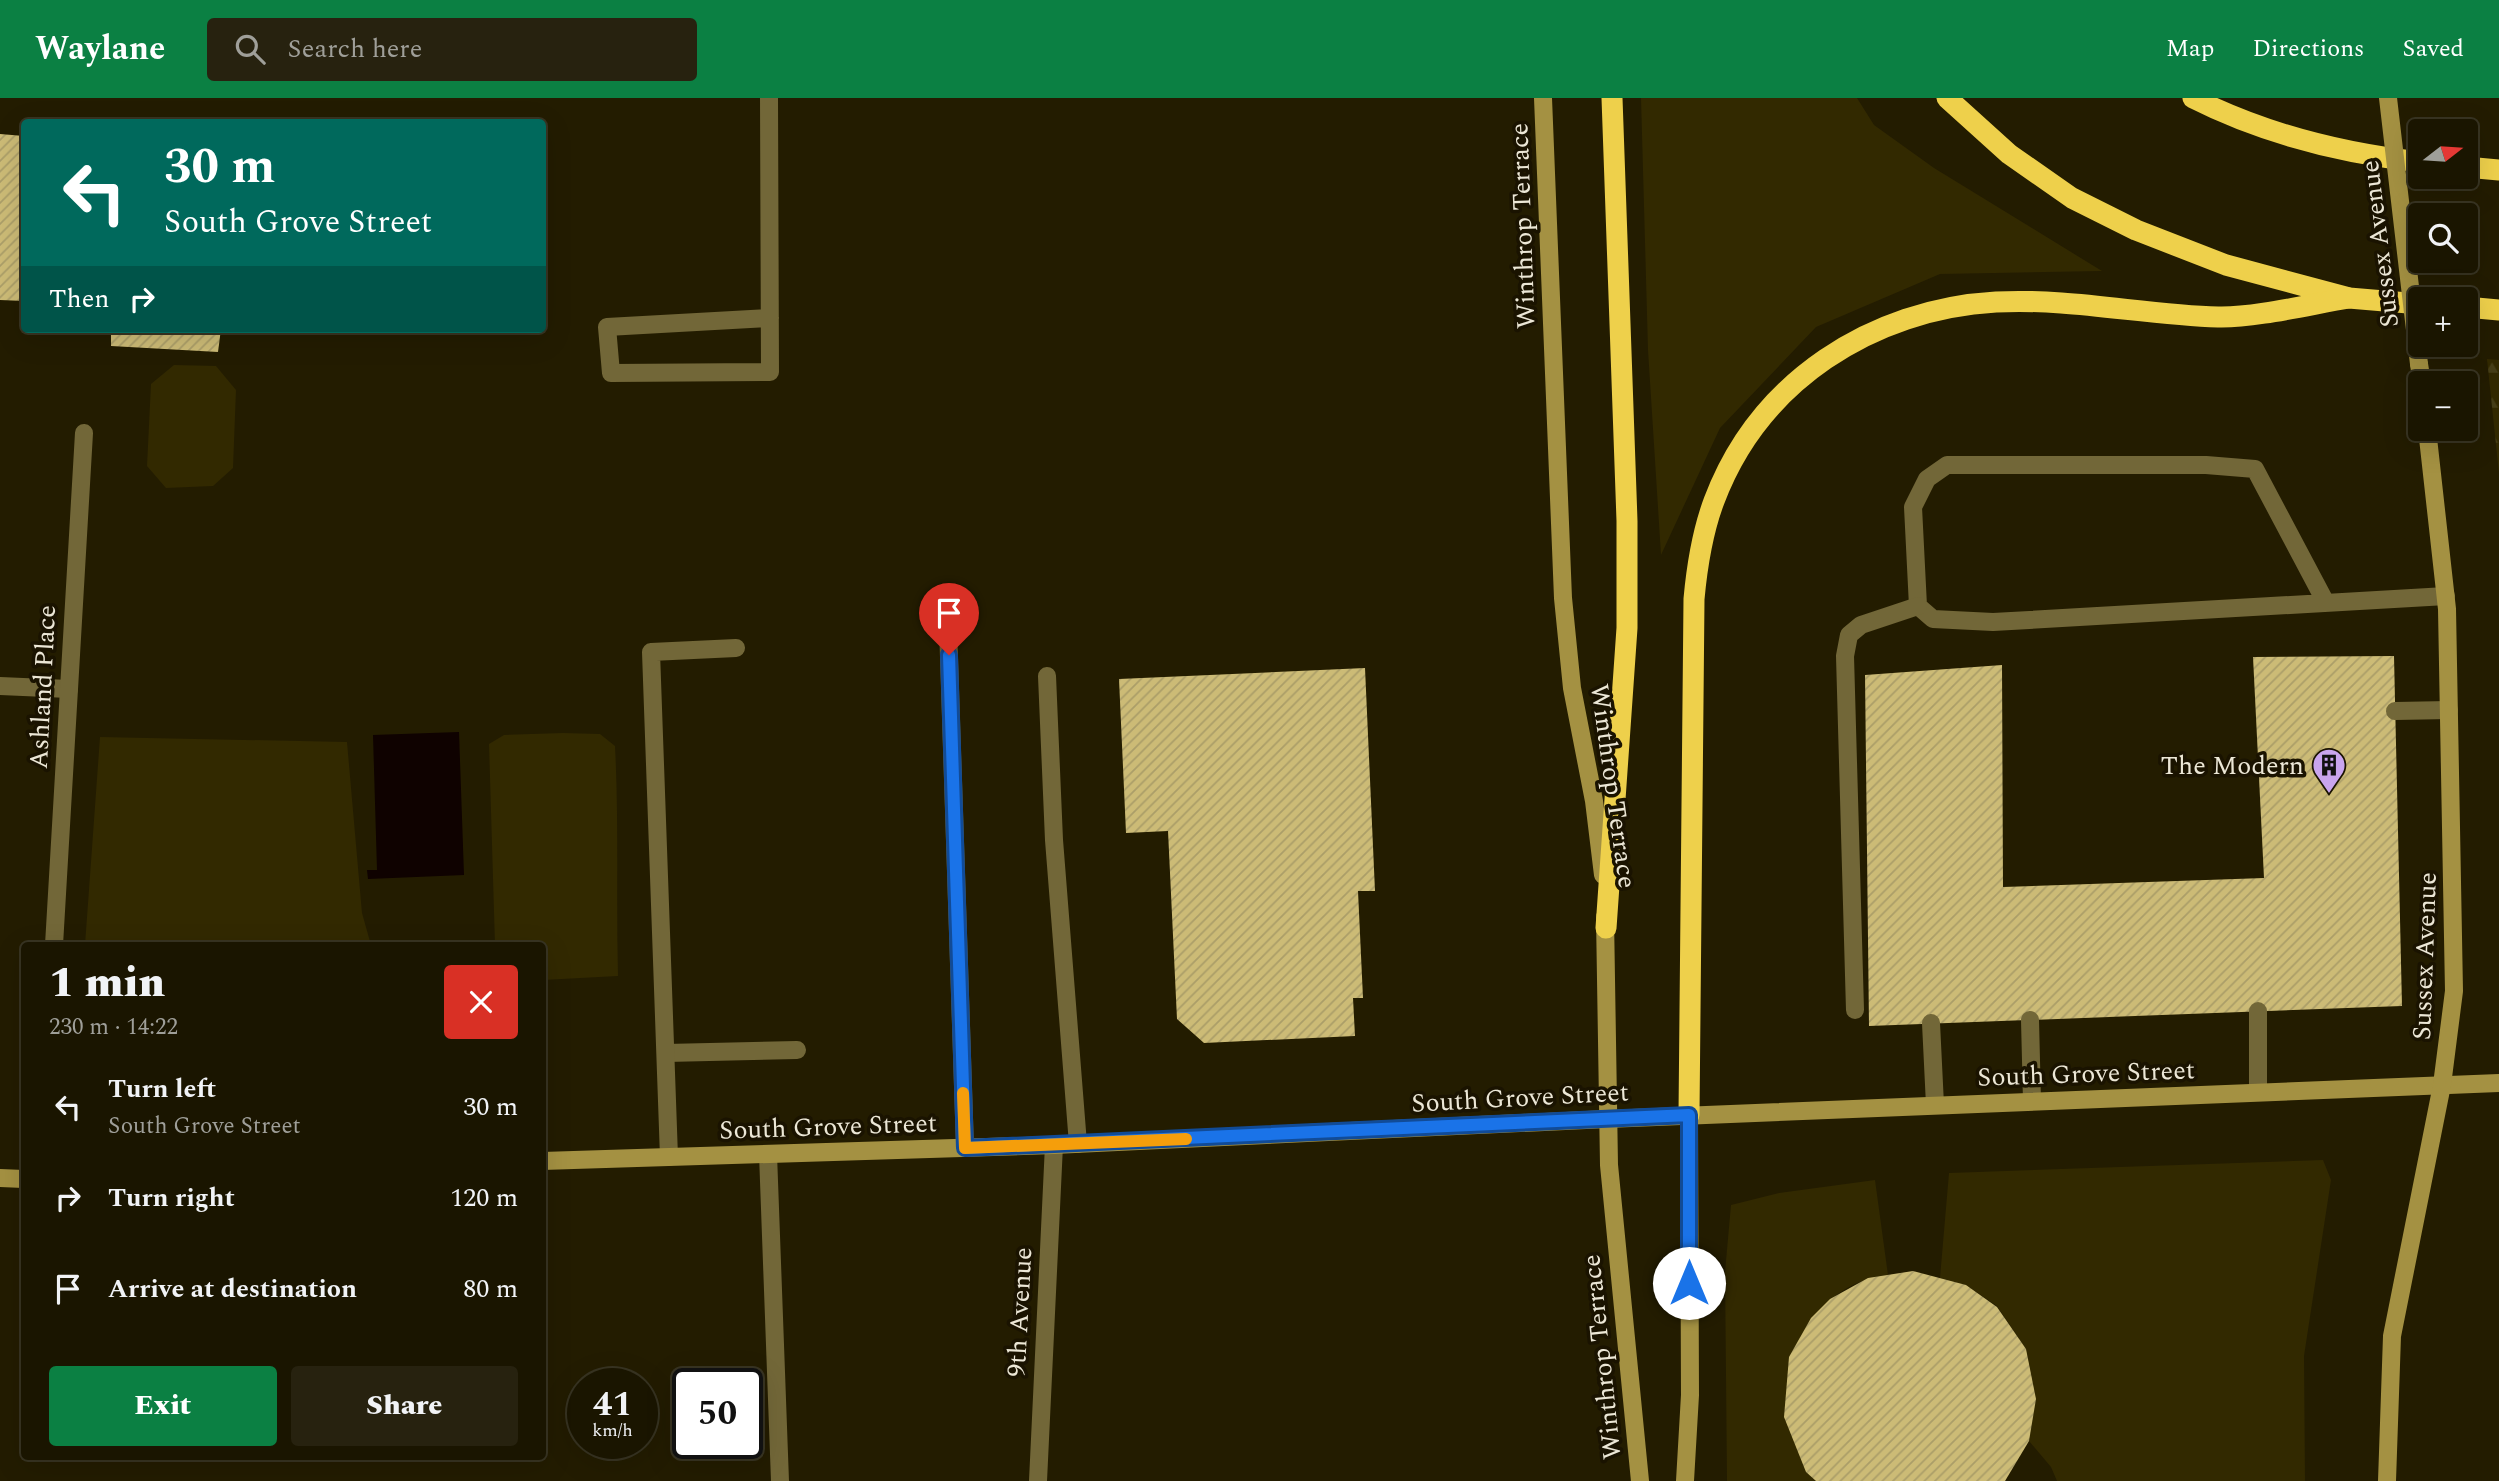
<!DOCTYPE html>
<meta charset="utf-8">
<style>
:root{--surface:#1a1500;--page:#27220f;--text:#f1f3f6;--muted:#9f9f99;--line:#383422;--accent:#0b8043}
body{margin:0;font-family:Spectral,serif;background:var(--page);color:var(--text);height:100vh;display:flex;flex-direction:column;font-size:26px;white-space:nowrap}
*{box-sizing:border-box;margin:0}
p{font-size:23px;color:var(--muted)}
.icon{flex:none;width:38px;height:38px;fill:none;stroke:currentColor;stroke-width:2;stroke-linecap:round;stroke-linejoin:round}
.map{position:relative;flex:1;overflow:hidden}
.side{position:absolute;left:21px;top:844px;width:525px;height:518px;display:flex;flex-direction:column;background:var(--surface);border-radius:7px;box-shadow:0 7px 28px #0002,0 0 0 2px var(--line)}
.side>*{flex:none}
.banner{position:absolute;left:21px;top:21px;width:525px;height:214px;border-radius:7px;box-shadow:0 7px 28px #0002,0 0 0 2px var(--line);background:#00695c;color:#fff;overflow:hidden}
.needle{width:46px;rotate:73deg}
.controls{position:absolute;left:2408px;top:21px;display:grid;gap:14px}
.controls a{display:grid;place-items:center;width:70px;height:70px;border-radius:7px;background:var(--surface);box-shadow:0 7px 28px #0002,0 0 0 2px var(--line);font-size:35px}
.speed{position:absolute;left:567px;top:1270px;display:flex;gap:14px;font-size:35px;font-weight:700;text-align:center}
.speed>*{display:grid;place-content:center;width:91px;height:91px;border-radius:50%;background:var(--surface);box-shadow:0 7px 28px #0002,0 0 0 2px var(--line);line-height:1}
.speed small{font-size:18px;font-weight:400}
.speed .limit{border:4px solid #111;border-radius:10px;background:#fff;color:#111}
.pin{position:absolute;display:grid;place-items:center;width:60px;height:60px;color:#fff;margin:-72px -30px;border-radius:50% 50% 50% 0;rotate:-45deg;box-shadow:0 0 7px #0007}
.pin .icon{rotate:45deg}
.me{position:absolute;width:77px;margin:-38px;rotate:0deg;stroke-linejoin:round;filter:drop-shadow(0 0 5px #0008)}
.turn{display:flex;align-items:center;gap:24px;height:147px;padding:0 28px;font-size:32px}
.turn .icon{width:91px;height:91px;stroke-width:2.5}
.turn b{display:block;font-size:49px;line-height:60px}
.then{display:flex;align-items:center;height:66px;padding:0 28px;background:#0003;gap:14px;font-size:26px}
.round{display:grid;place-items:center;flex:none;width:74px;height:74px;border-radius:7px;background:var(--page)}
.summary{display:flex;align-items:center;justify-content:space-between;height:119px;padding:0 28px}
h1{font-size:42px;font-weight:800;line-height:52px}
.action{display:flex;gap:14px;margin-top:auto;padding:14px 28px}
.action a{flex:1;height:80px;border-radius:7px;background:var(--accent);color:#fff;font-size:28px;font-weight:800;line-height:80px;text-align:center}
.action a+a{background:var(--page);color:var(--text)}
ul{padding:0;list-style:none}
li{display:flex;align-items:center;gap:21px;height:91px;padding:0 28px}
li div{flex:1}
li b{display:block;font-size:26px}
li em{font-style:normal}
header{display:flex;align-items:center;gap:42px;box-sizing:border-box;height:98px;padding:0 35px;background:var(--accent);color:#fff}
header strong{font-size:33px}
nav{display:flex;gap:38px;margin-inline-start:auto;font-size:24px}
.search{width:490px;height:63px;background:var(--page);display:flex;align-items:center;gap:18px;box-sizing:border-box;padding:0 24px;border-radius:7px;color:var(--muted);font-size:26px}
.map>svg:first-child{display:block}
</style>
<header>
<strong>Waylane</strong>
<div class="search"><svg class="icon" aria-label="search" viewBox="0 0 24 24"><circle cx="10" cy="10" r="6"/><path d="M15 15l6 6"/></svg>Search here</div>
<nav><a>Map</a><a>Directions</a><a>Saved</a></nav>
</header>
<div class="map">
<svg width="2499" height="1383" viewBox="0 0 2499 1383">
<defs>
<pattern id="forest-firs" width="22" height="20" patternUnits="userSpaceOnUse" patternTransform="scale(1.75)"><rect width="22" height="20" fill="#322900"/><path d="M5 1l3.5 6h-7zM16 11l3.5 6h-7z" fill="#463e18"/></pattern>
<pattern id="building-hatch" width="6" height="6" patternUnits="userSpaceOnUse" patternTransform="scale(1.75)"><rect width="6" height="6" fill="#ccbb76"/><path d="M-1 1l2-2M0 6l6-6M5 7l2-2" fill="none" stroke="#ab9e68"/></pattern>
</defs>
<rect width="100%" height="100%" fill="#231c00"/>
<g fill="#322900">
<polygon points="1641,0 1857,0 1874,27 1934,70 2102,173 1940,176 1816,229 1720,330 1661,457 1648,252"/>
<polygon points="174,267 216,268 236,292 233,370 213,388 166,390 147,368 151,286"/>
<path d="M 563,635 L 600,636 L 615,648 C 619,725 616,801 618,878 L 543,882 L 542,847 L 495,847 L 489,646 L 504,637 Z"/>
<polygon points="100,639 347,644 362,815 371,847 85,847"/>
<polygon points="2323,1062 2331,1082 2304,1258 2305,1383 2057,1383 2051,1369 2029,1343 2036,1301 2026,1251 1997,1208 1966,1187 1940,1180 1949,1075"/>
<path d="M 1875,1082 L 1888,1177 C 1835,1184 1813,1216 1789,1260 L 1816,1383 L 1727,1383 L 1725,1174 L 1731,1107 L 1779,1095 Z"/>
</g>
<polygon fill="url(#forest-firs)" points="2487,261 2499,262 2499,375"/>
<polygon fill="#0f0200" points="459,634 464,777 368,781 367,772 377,772 373,637"/>
<g fill="url(#building-hatch)">
<polygon points="0,36 24,38 24,203 0,202"/>
<polygon points="111,231 221,231 218,254 111,248"/>
<polygon points="2394,558 2402,908 1869,928 1865,577 2002,567 2003,789 2264,780 2253,559"/>
<polygon points="1365,570 1375,793 1358,793 1363,900 1353,900 1355,938 1204,945 1177,921 1168,733 1126,735 1119,581"/>
<polygon points="1913,1173 1966,1187 1997,1209 2026,1251 2036,1301 2029,1343 2005,1383 1816,1383 1806,1374 1784,1319 1789,1259 1811,1220 1830,1201 1868,1180"/>
</g>
<g fill="none" stroke-linecap="round" stroke-linejoin="round">
<g stroke="#726738" stroke-width="18">
<polyline points="769,0 770,274 611,275 607,229 770,220"/>
<polyline points="2326,505 2255,371 2206,367 1947,367 1927,381 1913,409 1918,508 1933,521 1993,524 2446,498"/>
<polyline points="948,529 965,1050"/>
<polyline points="1047,578 1054,742 1078,1046"/>
<polyline points="0,588 69,591"/>
<polyline points="2395,613 2449,612"/>
<polyline points="1855,912 1845,558 1849,537 1861,527 1918,508"/>
<polyline points="2258,913 2258,994"/>
<polyline points="2030,922 2032,1003"/>
<polyline points="1931,925 1935,1007"/>
<polyline points="666,955 797,952"/>
<polyline points="768,1056 780,1383"/>
<polyline points="669,1059 651,554 736,550"/>
</g>
<g stroke="#726738" stroke-width="18">
<polyline points="54,847 84,335"/>
<polyline points="1038,1383 1054,1047"/>
</g>
<g stroke="#a49142" stroke-width="18">
<polyline points="1543,0 1563,500 1572,590 1594,703 1603,777"/>
<polyline points="2419,266 2422,285"/>
<polyline points="1605,819 1609,1067 1640,1383"/>
<polyline points="542,1063 1054,1047 1607,1021 2499,985"/>
<polyline points="0,1080 24,1081"/>
<polyline points="1685,1383 1690,1297 1689,1017"/>
<polyline points="2387,1383 2392,1238 2442,987 2454,893 2447,511 2427,331"/>
</g>
<g stroke="#eed04b" stroke-width="21">
<polyline points="1947,0 2009,56 2072,100 2136,132 2226,167 2349,200 2420,206"/>
<path d="M 2193,0 C 2264,36 2341,55 2420,64"/>
<polyline points="2466,69 2499,72"/>
<polyline points="2466,209 2499,212"/>
<polyline points="1606,830 1627,530 1627,423 1612,0"/>
<path d="M 1689,1017 L 1694,501 C 1697,468 1702,435 1714,403 C 1759,283 1872,211 1996,204 C 2070,200 2145,217 2218,219 C 2254,220 2312,206 2349,200"/>
</g>
<polyline stroke="#a49142" stroke-width="18" points="2388,0 2419,266"/>
</g>
<g fill="none" stroke-linecap="round" stroke-linejoin="round">
<defs>
<polyline id="route" points="949,557 965,1050 1689,1017 1689,1185"/>
</defs>
<use href="#route" stroke="#114b97" stroke-width="18"/>
<use href="#route" stroke="#1a73e8" stroke-width="12"/>
<polyline stroke="#f59e0b" stroke-width="12" points="963,995 965,1050 1186,1041"/>
</g>
<defs>
<symbol id="building-pin" viewBox="-11 -11 22 30"><path d="M0 17L-7.5 6A9.5 9.5 0 1 1 7.5 6Z" fill="#c9a5ee" stroke="#1a1300"/><path d="M-4-6H4V6H1V3H-1V6H-4ZM-2.5-4.3h1.7v1.8h-1.7ZM.8-4.3h1.7v1.8H.8ZM-2.5-1h1.7V.8h-1.7ZM.8-1h1.7V.8H.8Z" fill="#111"/></symbol>
</defs>
<g fill-rule="evenodd">
<use href="#building-pin" x="2310" y="648" width="38" height="52"/>
</g>
<g text-anchor="middle" stroke-width="7" stroke-linejoin="round" paint-order="stroke">
<g font-size="26" fill="#ece7d6" stroke="#1a1300">
<text transform="translate(1522 128) rotate(-92)" y="9">Winthrop Terrace</text>
<text transform="translate(2379 146) rotate(-97)" y="9">Sussex Avenue</text>
<text transform="translate(42 589) rotate(-87)" y="9">Ashland Place</text>
<text transform="translate(1614 688) rotate(82)" y="9">Winthrop Terrace</text>
<text transform="translate(2424 858) rotate(-88)" y="9">Sussex Avenue</text>
<text transform="translate(2086 975) rotate(-2)" y="9">South Grove Street</text>
<text transform="translate(1520 999) rotate(-3)" y="9">South Grove Street</text>
<text transform="translate(828 1028) rotate(-2)" y="9">South Grove Street</text>
<text transform="translate(1019 1214) rotate(-87)" y="9">9th Avenue</text>
<text transform="translate(1601 1259) rotate(-96)" y="9">Winthrop Terrace</text>
</g>
<g font-size="26" fill="#ece7d6" stroke="#1a1300" text-anchor="end">
<text x="2304" y="676">The Modern</text>
</g>
</g>
</svg>
<div class="controls">
<a><svg class="needle" viewBox="-14 -14 28 28"><path d="M0-13l5 13h-10z" fill="#e53935"/><path d="M0 13l5-13h-10z" fill="#9f9f99"/></svg></a>
<a><svg class="icon" aria-label="search" viewBox="0 0 24 24"><circle cx="10" cy="10" r="6"/><path d="M15 15l6 6"/></svg></a>
<a>+</a>
<a>−</a>
</div>
<div class="speed"><div>41<small>km/h</small></div><div class="limit">50</div></div>
<div class="pin" style="left:949px;top:557px;background:#d93025"><svg class="icon" aria-label="arrive" viewBox="0 0 24 24"><path d="M6 21V4h12l-3 4 3 4H6"/></svg></div>
<svg class="me" style="left:1689px;top:1185px" viewBox="-20 -20 40 40"><circle r="19" fill="#fff"/><path d="M0-13L10 11 0 6-10 11z" fill="#1a73e8"/></svg>
<div class="banner">
<div class="turn"><svg class="icon" aria-label="left" viewBox="0 0 24 24"><path d="M17 20v-9H6M10 6l-5 5 5 5"/></svg><div><b>30 m</b>South Grove Street</div></div>
<div class="then">Then<svg class="icon" aria-label="right" viewBox="0 0 24 24"><path d="M7 20v-9h11M14 6l5 5-5 5"/></svg></div>
</div>
<section class="side">
<div class="summary"><div><h1>1 min</h1><p>230 m · 14:22</p></div><a class="round" style="background:#d93025;color:#fff"><svg class="icon" aria-label="close" viewBox="0 0 24 24"><path d="M6 6l12 12M18 6L6 18"/></svg></a></div>
<ul>
<li><svg class="icon" aria-label="left" viewBox="0 0 24 24"><path d="M17 20v-9H6M10 6l-5 5 5 5"/></svg><div><b>Turn left</b><p>South Grove Street</p></div><em>30 m</em></li>
<li><svg class="icon" aria-label="right" viewBox="0 0 24 24"><path d="M7 20v-9h11M14 6l5 5-5 5"/></svg><div><b>Turn right</b></div><em>120 m</em></li>
<li><svg class="icon" aria-label="arrive" viewBox="0 0 24 24"><path d="M6 21V4h12l-3 4 3 4H6"/></svg><div><b>Arrive at destination</b></div><em>80 m</em></li>
</ul>
<div class="action"><a>Exit</a><a>Share</a></div>
</section>
</div>
